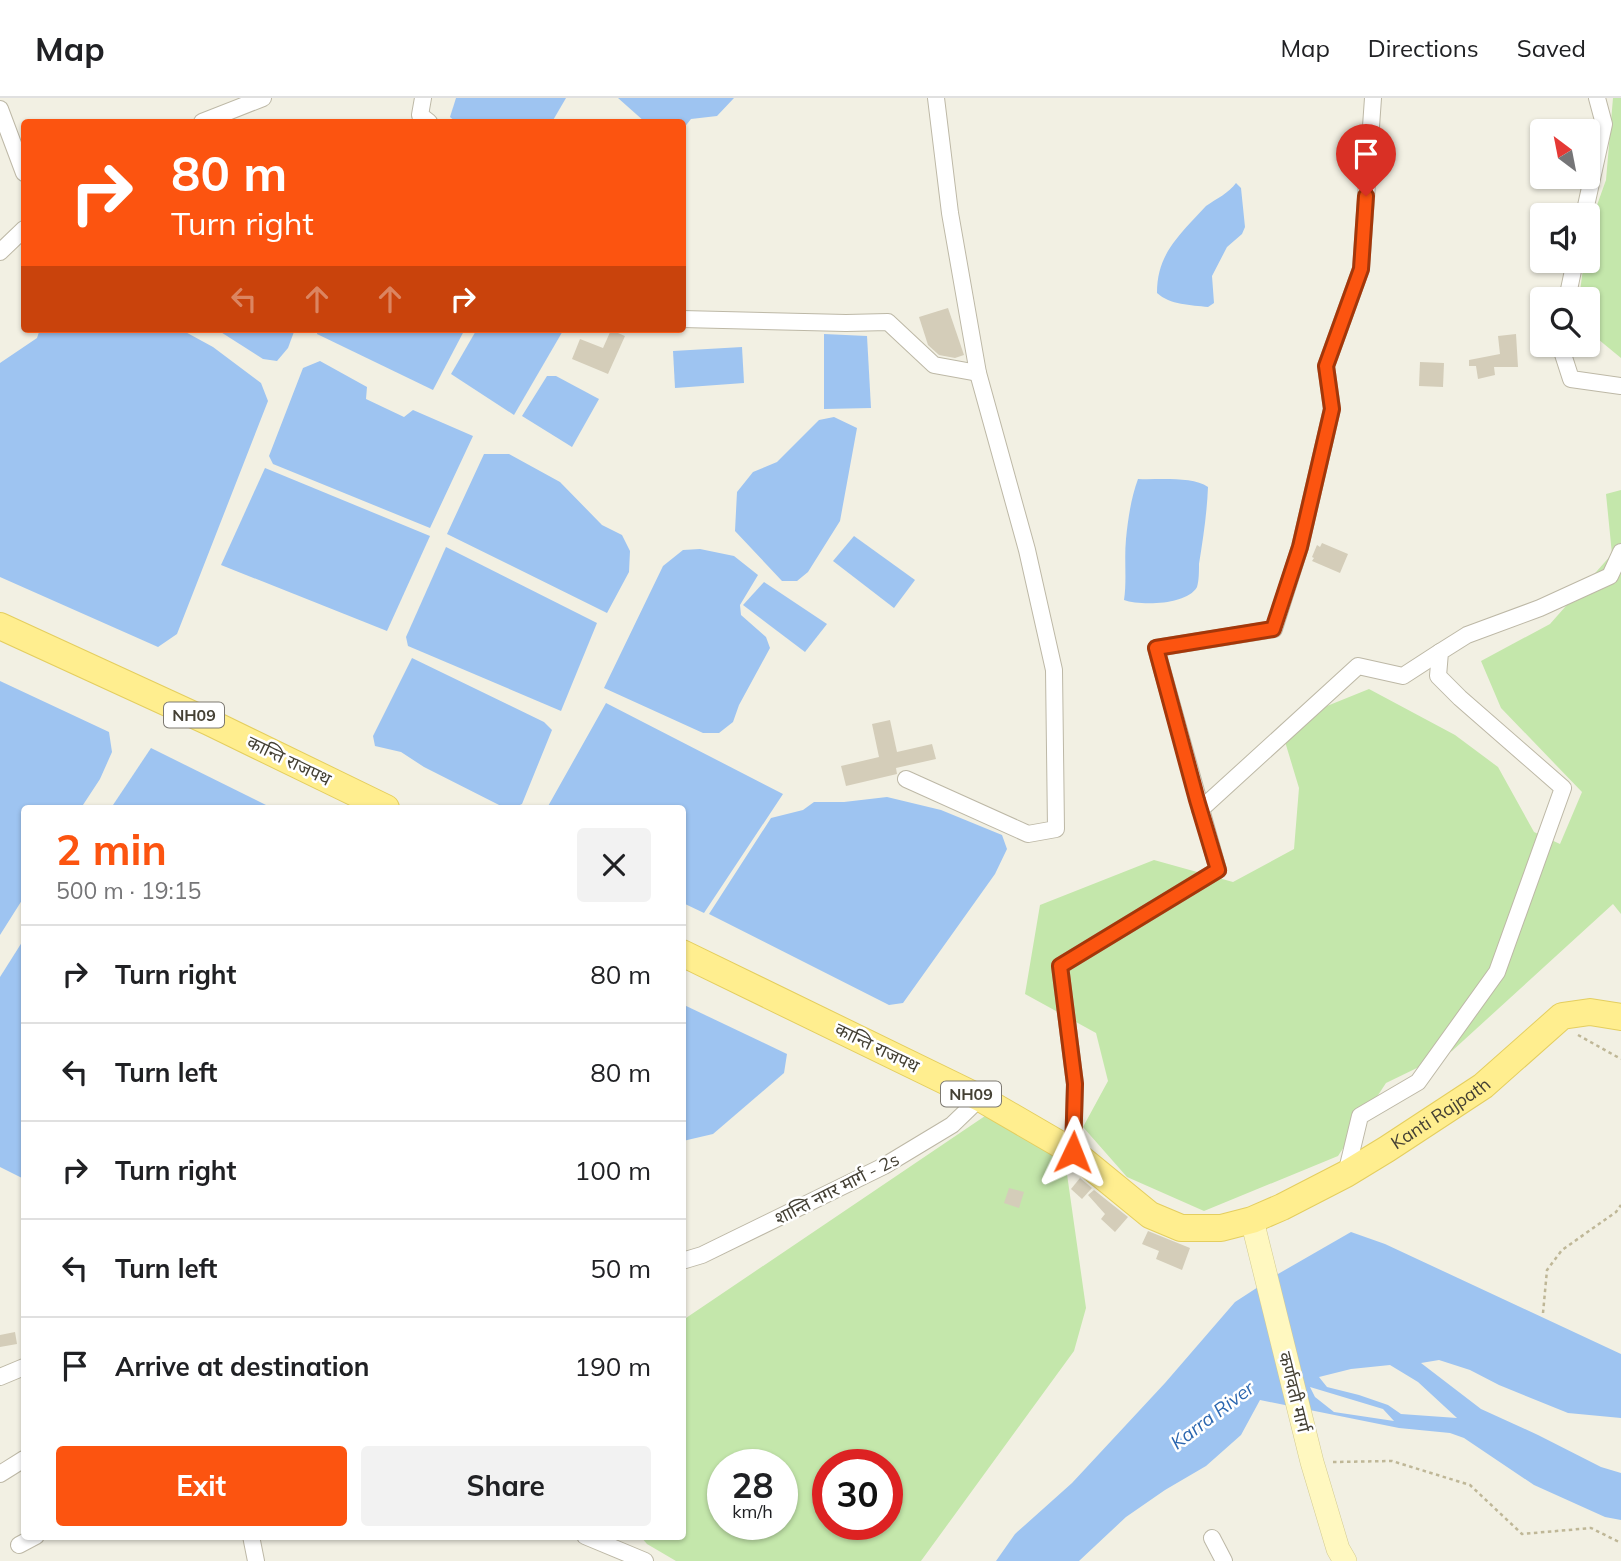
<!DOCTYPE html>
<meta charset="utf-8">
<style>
:root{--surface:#fff;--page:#f2f2f2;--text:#202124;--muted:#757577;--line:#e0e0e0;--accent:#fc5410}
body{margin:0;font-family:Mulish,"Noto Sans Devanagari",sans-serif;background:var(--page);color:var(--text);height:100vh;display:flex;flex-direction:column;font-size:26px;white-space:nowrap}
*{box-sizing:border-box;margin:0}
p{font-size:23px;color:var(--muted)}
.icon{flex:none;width:38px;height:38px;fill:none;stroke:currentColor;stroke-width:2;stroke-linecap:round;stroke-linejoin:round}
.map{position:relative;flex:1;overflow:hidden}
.details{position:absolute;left:21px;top:707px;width:665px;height:735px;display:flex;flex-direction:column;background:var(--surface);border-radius:7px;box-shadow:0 2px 5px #0004}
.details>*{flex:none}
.hud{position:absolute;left:21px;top:21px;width:665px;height:214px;border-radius:7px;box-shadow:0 2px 5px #0004;background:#fc5410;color:#fff;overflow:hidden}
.needle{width:46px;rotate:328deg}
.buttons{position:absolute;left:1530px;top:21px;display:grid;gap:14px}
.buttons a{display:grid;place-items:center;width:70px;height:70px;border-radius:7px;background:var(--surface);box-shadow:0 2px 5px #0004;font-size:35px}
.speed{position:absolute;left:707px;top:1351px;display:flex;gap:14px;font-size:35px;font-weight:700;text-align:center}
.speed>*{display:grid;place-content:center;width:91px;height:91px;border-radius:50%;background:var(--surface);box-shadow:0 2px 5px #0004;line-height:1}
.speed small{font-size:18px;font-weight:400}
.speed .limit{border:10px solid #d22;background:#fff;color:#111}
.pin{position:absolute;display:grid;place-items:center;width:60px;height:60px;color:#fff;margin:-72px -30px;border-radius:50% 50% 50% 0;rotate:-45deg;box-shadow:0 0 7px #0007}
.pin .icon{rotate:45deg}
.me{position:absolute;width:77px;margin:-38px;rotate:2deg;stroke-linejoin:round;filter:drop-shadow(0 0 5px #0008)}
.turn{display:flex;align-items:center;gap:24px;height:147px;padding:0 35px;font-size:32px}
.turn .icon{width:91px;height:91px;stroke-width:2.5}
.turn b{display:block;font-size:49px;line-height:60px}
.lanes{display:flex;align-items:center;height:66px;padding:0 35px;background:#0003;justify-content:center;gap:35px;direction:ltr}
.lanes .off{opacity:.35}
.round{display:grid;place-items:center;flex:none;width:74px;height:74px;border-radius:7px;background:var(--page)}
.headline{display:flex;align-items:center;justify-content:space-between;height:119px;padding:0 35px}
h1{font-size:42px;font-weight:700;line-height:52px;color:var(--accent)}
.action{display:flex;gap:14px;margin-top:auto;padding:14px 35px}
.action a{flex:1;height:80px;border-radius:7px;background:var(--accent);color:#fff;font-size:28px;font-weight:700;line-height:80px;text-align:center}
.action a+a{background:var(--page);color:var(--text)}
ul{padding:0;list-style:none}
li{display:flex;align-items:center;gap:21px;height:98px;padding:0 35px;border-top:2px solid var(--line)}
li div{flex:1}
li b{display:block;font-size:26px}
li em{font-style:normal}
header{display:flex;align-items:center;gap:42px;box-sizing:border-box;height:98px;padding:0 35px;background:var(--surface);border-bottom:2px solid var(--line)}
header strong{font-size:33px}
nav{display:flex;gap:38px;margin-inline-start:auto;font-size:24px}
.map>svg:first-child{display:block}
</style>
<header>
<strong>Map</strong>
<nav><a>Map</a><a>Directions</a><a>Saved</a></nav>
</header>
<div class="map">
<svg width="1621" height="1463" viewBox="0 0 1621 1463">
<rect width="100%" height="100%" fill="#f2f0e3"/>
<g fill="#c4e7ab" fill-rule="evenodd">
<polygon points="1613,0 1621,0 1621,260 1587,232 1587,201 1579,201 1584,163 1587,163 1587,135 1606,82"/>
<polygon points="1621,392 1621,816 1613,806 1452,953 1386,985 1338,1058 1204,1113 1127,1079 1083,1029 1108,983 1096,935 1025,896 1040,807 1154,762 1233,784 1294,751 1299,690 1280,627 1369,591 1455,637 1498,669 1534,734 1560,746 1582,694 1501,610 1481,563 1550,526 1612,456 1606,396"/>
<path d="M 985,1018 L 1065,1062 L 1086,1210 L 1074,1253 L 921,1463 L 676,1463 L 647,1446 L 641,1439 L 682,1438 L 683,1222 ZM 723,1367 L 782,1367 L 782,1426 L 723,1426 ZM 828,1367 L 887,1367 L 887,1426 L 828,1426 Z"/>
</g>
<g fill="#9ec4f1" fill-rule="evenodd">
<polygon points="456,0 566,0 552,24 456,24 450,19"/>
<polygon points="618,0 734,0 717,18 691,21 683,31 682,24 645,24"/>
<path d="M 1236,85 L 1241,90 L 1245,129 L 1242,136 L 1227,149 L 1212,178 L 1214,205 L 1208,209 C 1191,207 1170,207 1157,195 C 1157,163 1171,146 1191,124 C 1196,119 1201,113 1206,108 C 1216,101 1229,95 1236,85 Z"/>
<polygon points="40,231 180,231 213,249 261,285 268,303 177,536 158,549 0,479 0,265 37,240"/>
<polygon points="216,231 295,231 288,250 277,263 263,261"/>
<polygon points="318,231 465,231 433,292 317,236"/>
<polygon points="477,231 564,231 514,317 451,276"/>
<polygon points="824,236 867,238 871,310 824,311"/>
<polygon points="742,249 744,285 675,290 673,253"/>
<polygon points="320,263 367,289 366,301 404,319 413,312 473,338 430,430 273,366 269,358 303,270"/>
<polygon points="547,278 556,278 599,301 572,349 522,318"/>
<polygon points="834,319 857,330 840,423 808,474 797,483 782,483 735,433 737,394 753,374 777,364 819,322"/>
<polygon points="484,356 509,356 560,384 602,427 622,437 630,453 629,474 607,515 447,436"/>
<polygon points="265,370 430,438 387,533 221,467"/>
<path d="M 1138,381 C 1158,382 1192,378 1208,389 C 1207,415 1203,441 1199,466 C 1199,473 1199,483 1197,489 C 1187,507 1141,508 1124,502 C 1127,482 1124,462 1126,441 C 1128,421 1131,400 1138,381 Z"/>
<polygon points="854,438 915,482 894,510 833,463"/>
<polygon points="446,449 597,525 561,613 408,548 406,539"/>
<polygon points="700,451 734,458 758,477 740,507 741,517 766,539 770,550 739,607 733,624 719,635 703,635 604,590 663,468 683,452"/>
<polygon points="764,484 827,526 805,554 743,507"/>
<polygon points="412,560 544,624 552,632 522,706 513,710 505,710 424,669 401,654 375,648 373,638"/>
<polygon points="0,583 109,634 112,654 100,681 81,710 24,710 24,799 0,837"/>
<polygon points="606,605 783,696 704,815 683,805 682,710 547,710"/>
<polygon points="151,650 272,710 111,710"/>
<polygon points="887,699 941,712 1002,737 1007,751 995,776 903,905 889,907 709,816 771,720 803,712 814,704 844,704"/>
<polygon points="24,841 24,1081 0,1069 0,879"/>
<polygon points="682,906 787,956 784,975 713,1036 683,1043"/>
<path d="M 1351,1134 L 1385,1146 L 1621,1256 L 1621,1320 L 1568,1315 L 1499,1287 L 1470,1272 L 1439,1262 L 1421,1265 L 1481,1311 L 1538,1337 L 1601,1369 L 1621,1375 L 1621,1422 L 1605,1419 L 1534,1387 L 1464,1340 L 1450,1335 L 1399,1330 L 1260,1302 L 1241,1337 L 1206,1368 L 1165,1392 L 1126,1419 L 1079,1463 L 996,1463 L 1015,1436 L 1072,1385 L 1165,1285 L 1235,1204 L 1278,1176 ZM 1390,1267 L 1418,1284 L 1457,1320 L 1401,1316 L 1388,1307 L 1359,1297 L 1327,1289 L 1319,1279 L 1351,1271 ZM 1310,1289 L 1383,1311 L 1394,1323 L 1334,1314 L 1315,1299 Z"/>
</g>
<g fill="#d4cdb9">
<polygon points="948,210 964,257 955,260 939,257 928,247 919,219"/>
<polygon points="611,232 625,238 608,276 572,261 580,241 603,250"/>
<polygon points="1516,236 1518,269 1494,269 1495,277 1478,281 1476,268 1469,268 1469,262 1500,256 1498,238"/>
<polygon points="1420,264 1444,265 1443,289 1419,288"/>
<polygon points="1322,445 1348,456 1340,475 1312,463 1314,460 1312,459 1317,447 1320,449"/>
<polygon points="890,622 897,654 932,646 936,661 896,670 897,676 846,688 841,668 879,659 872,626"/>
<polygon points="1080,1080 1092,1090 1082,1101 1071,1091"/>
<polygon points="1009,1090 1024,1094 1019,1110 1004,1105"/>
<polygon points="1094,1092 1128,1119 1115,1134 1101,1121 1105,1116 1088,1097"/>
<polygon points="1148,1133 1190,1150 1182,1172 1156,1161 1159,1153 1142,1146"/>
<polygon points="15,1234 17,1246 0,1249 0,1237"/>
</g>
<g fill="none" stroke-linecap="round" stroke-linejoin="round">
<defs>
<g id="minor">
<polyline points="423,0 420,17 429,24"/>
<polyline points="0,11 24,75"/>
<polyline points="202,24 263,0"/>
<polyline points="1584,117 1604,26 1597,0"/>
<polyline points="0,154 24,131"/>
<polyline points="1567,201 1575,163"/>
<polyline points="682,221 846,225 888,224 934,267 978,275"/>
<polyline points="1560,247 1571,281 1621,288"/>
<polyline points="906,681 1028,736 1056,731 1054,572 1027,452 978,275 950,115 936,0"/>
<polyline points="1200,712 1358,568 1403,578 1440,554"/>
<polyline points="1073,1054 1075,986 1060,868 1218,772 1156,550 1274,531 1300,449 1332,311 1326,268 1361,171 1373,0"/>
<polyline points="1346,1076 1360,1018 1418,984 1497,874 1563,690 1460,600 1438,578 1440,554 1467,537 1540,510 1610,478 1621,454"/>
<polyline points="682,1163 702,1157 884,1068 952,1027 980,1000"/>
<polyline points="0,1279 24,1269"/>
<polyline points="0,1376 24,1361"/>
<polyline points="251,1438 256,1463"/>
<polyline points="585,1438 645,1463"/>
<polyline points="1212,1440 1224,1463"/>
<polyline points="19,1447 36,1438"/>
</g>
<polyline id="secondary" points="1252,1122 1312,1364 1338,1451 1345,1463"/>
<g id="primary">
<polyline points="0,528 209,624 386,710"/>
<path id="s1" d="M 682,855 L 980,1000 L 1073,1054 L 1150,1117 L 1181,1130 L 1221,1130 L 1252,1122 L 1282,1109 L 1346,1076 L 1387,1051 L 1483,988 L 1562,918 L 1590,914 L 1621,919"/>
</g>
</defs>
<use href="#minor" stroke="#bdb8a6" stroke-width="18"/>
<use href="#secondary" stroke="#d3cb92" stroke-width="24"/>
<use href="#primary" stroke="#e4ce5f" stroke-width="28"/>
<g stroke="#bfb797" stroke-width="2.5" stroke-dasharray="3.5 3.5" stroke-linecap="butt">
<polyline points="1578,937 1621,961"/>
<polyline points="1543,1215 1547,1172 1562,1152 1616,1114 1621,1107"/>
<polyline points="1333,1364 1392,1363 1470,1387 1522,1436 1591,1430 1621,1445"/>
</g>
<use href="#minor" stroke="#fff" stroke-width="16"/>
<use href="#secondary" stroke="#fff8c0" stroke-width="23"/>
<use href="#primary" stroke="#ffee8f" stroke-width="26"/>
</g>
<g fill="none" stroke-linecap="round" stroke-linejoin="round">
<defs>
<polyline id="route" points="1073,1054 1075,986 1060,868 1218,772 1197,702 1156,550 1273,531 1300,449 1332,311 1326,268 1361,171 1366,98"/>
</defs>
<use href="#route" stroke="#a4370a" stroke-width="18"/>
<use href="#route" stroke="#fc5410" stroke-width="12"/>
</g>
<g text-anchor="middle" stroke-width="5" stroke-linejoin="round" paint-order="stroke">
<g fill="#fff" stroke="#7c7971" stroke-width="2">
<rect x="164" y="604.5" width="60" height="25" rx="5"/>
<rect x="941" y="983.5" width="60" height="25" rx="5"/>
</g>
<g font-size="16" font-weight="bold" fill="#444034">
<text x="194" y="623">NH09</text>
<text x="971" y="1002">NH09</text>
</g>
<g font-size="18" fill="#444034" stroke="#fff">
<text transform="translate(289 663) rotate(26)" y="6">कान्ति राजपथ</text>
<text transform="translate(877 950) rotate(26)" y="6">कान्ति राजपथ</text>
<text dy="6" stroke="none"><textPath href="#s1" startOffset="861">Kanti Rajpath</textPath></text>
<text transform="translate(837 1091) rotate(-27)" y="6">शान्ति नगर मार्ग - 2s</text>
<text transform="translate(1294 1294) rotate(76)" y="6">कर्णवती मार्ग</text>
</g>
<g font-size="19" font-style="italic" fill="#2c67b0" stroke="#fff">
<text transform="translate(1212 1317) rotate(-37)" y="7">Karra River</text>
</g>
</g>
</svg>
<div class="buttons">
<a><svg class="needle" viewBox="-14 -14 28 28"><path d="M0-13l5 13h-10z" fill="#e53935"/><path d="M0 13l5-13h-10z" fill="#757577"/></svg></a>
<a><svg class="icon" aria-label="sound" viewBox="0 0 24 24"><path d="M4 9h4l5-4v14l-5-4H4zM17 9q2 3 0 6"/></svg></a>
<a><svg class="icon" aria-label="search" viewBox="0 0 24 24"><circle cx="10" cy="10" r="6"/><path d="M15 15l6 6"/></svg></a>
</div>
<div class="speed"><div>28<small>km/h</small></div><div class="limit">30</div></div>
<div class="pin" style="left:1366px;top:98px;background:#d93025"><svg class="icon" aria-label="arrive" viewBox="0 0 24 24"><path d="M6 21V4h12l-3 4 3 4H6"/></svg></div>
<svg class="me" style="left:1073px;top:1054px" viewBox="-20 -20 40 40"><path d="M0-17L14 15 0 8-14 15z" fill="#fc5410" stroke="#fff" stroke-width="4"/></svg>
<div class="hud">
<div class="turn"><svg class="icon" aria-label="right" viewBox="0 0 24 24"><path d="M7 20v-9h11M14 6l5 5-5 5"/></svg><div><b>80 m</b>Turn right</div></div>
<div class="lanes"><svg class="icon off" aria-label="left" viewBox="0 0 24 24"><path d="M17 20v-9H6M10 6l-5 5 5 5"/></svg><svg class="icon off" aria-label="ahead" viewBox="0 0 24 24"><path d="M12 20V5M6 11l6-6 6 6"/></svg><svg class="icon off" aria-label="ahead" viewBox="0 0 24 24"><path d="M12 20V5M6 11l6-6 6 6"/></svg><svg class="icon" aria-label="right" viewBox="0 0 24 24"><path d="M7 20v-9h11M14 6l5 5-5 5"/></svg></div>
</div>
<section class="details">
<div class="headline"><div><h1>2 min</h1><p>500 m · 19:15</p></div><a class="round"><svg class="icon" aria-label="close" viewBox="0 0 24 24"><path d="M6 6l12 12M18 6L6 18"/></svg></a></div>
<ul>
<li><svg class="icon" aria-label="right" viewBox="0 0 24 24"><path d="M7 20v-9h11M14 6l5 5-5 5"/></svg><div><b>Turn right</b></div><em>80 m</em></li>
<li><svg class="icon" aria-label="left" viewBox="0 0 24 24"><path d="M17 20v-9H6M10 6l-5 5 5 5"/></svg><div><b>Turn left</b></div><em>80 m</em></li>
<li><svg class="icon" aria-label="right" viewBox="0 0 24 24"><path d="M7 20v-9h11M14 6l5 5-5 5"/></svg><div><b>Turn right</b></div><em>100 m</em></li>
<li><svg class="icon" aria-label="left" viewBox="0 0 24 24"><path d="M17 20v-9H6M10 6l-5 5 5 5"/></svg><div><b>Turn left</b></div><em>50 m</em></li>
<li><svg class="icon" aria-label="arrive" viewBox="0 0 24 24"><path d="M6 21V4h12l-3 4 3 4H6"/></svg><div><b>Arrive at destination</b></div><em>190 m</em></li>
</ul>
<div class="action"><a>Exit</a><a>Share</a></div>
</section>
</div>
